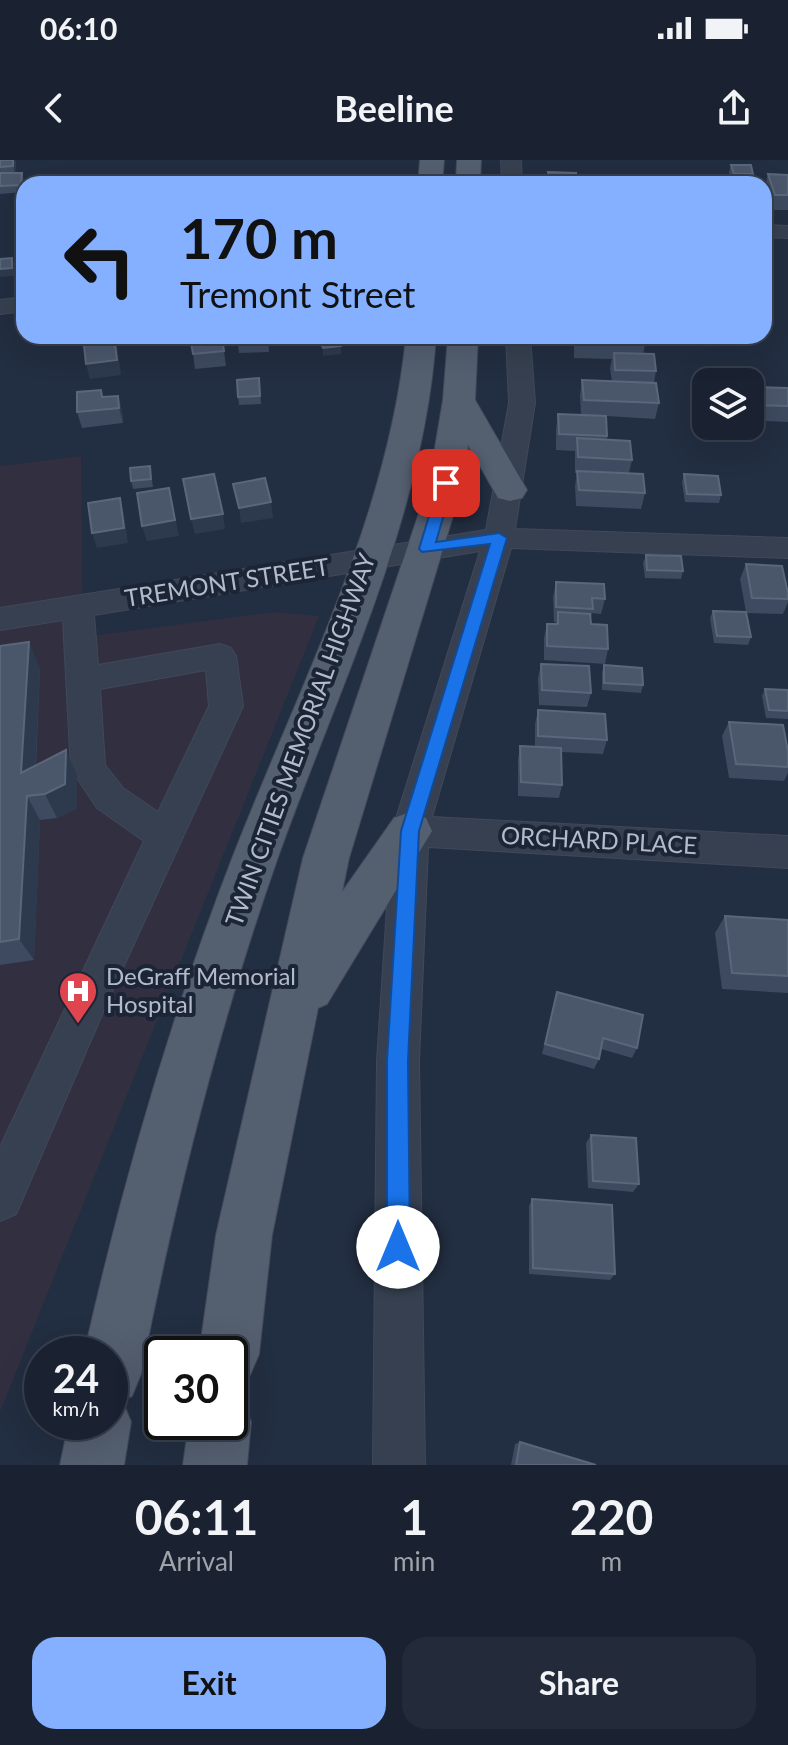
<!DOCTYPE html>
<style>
:root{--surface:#1a2231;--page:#232a39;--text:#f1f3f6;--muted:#9fa4ab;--line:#383f4d;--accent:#84b0ff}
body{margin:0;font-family:Lato,sans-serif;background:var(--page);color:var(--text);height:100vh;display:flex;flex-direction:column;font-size:30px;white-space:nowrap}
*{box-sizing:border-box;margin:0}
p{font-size:26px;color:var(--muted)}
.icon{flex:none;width:44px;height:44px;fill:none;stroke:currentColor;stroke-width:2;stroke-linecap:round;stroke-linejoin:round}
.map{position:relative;height:1305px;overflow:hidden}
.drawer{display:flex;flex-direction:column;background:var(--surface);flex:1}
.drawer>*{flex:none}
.banner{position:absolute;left:16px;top:16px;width:756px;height:168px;border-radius:24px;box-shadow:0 8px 32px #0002,0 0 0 2px var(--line);background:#84b0ff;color:#111;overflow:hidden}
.fabs{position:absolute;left:692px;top:208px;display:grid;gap:16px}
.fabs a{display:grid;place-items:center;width:72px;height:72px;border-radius:16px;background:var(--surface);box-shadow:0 8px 32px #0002,0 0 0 2px var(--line);font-size:40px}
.speed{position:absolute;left:24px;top:1176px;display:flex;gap:16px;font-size:40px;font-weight:700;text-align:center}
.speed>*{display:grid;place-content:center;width:104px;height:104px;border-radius:50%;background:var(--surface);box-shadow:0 8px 32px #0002,0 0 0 2px var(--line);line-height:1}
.speed small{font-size:20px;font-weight:400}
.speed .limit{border:4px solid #111;border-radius:12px;background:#fff;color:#111}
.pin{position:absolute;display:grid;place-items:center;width:68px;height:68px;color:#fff;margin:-34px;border-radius:16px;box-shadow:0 4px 12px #0006}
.me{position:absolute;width:88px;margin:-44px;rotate:0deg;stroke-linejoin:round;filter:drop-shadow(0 0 6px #0008)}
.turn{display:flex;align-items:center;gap:28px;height:168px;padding:0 32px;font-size:36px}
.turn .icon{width:104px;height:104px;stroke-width:2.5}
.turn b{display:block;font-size:56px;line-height:68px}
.eta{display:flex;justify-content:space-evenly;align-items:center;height:136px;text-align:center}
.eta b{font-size:48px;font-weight:700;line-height:56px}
.action{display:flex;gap:16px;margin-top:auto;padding:16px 32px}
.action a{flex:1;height:92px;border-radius:24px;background:var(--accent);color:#111;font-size:32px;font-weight:700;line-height:92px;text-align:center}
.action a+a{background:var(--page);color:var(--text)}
.status{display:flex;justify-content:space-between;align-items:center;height:56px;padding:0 40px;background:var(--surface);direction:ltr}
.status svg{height:22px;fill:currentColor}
header{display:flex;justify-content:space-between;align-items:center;height:104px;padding:0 32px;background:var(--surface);font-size:36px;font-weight:700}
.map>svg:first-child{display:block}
</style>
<div class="status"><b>06:10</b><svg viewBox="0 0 49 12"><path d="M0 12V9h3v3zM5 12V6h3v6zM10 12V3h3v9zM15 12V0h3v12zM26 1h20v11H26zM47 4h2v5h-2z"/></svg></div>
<header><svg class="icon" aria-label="back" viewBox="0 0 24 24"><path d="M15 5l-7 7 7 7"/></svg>Beeline<svg class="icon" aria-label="share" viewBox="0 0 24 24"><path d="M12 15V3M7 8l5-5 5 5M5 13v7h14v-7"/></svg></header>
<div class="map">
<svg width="788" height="1305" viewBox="0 0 788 1305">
<rect width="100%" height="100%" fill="#222e41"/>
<polygon fill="#322f41" points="81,296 83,477 274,452 319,456 0,1252 0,306"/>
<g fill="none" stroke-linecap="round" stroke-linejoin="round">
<defs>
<g id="minor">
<polygon points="501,0 521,0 522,24 502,24"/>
<polygon points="764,65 788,66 788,78 764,77"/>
<polygon points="24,137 24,151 0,154 0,140"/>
<path d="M 506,176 L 530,176 L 535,243 L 515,369 L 788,378 L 788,398 L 511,388 L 432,657 L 788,676 L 788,708 L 428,687 L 419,901 L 425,1305 L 373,1305 L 377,901 L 392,671 L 480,391 L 94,455 L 98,505 L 220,484 L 231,488 L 236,496 L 243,546 L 110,836 L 16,1054 L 0,1061 L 0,987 L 144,681 L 97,648 L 71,609 L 63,460 L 0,470 L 0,448 L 486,370 L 509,243 ZM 206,510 L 209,546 L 158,652 L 123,628 L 105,605 L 100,529 Z"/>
</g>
<g id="major">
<polygon points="420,0 444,0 442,24 418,24"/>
<polygon points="457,0 481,0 480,24 456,24"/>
<path d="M 406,176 L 436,176 C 424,359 337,530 277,700 C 218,868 175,1040 141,1214 L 132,1236 L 122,1240 L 131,1262 L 124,1305 L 60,1305 L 69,1262 L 110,1262 L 110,1194 L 84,1194 C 122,1025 170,858 233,696 C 298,529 389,356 406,176 Z"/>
<polygon points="448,176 478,176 475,240 527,330 522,338 510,341 498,338 468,285 463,323 349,698 342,732 394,658 410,652 426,658 432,671 327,844 318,848 272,1075 259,1194 250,1215 230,1224 230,1194 199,1194 216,1075 303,698 429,323 443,240"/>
<polygon points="230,1235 242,1240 251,1262 247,1305 183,1305 189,1262 230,1262"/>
</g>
</defs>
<use href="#minor" stroke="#404959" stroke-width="2"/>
<use href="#major" stroke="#404959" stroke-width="2"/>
<use href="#minor" fill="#364050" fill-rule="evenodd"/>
<use href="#major" fill="#545f70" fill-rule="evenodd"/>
</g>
<g fill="#3d4a5f">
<polygon points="0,0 15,0 16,4 15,13 22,13 24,21 23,32 0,34"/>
<polygon points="731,5 753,14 751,22 732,21 729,12"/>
<polygon points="548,12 576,13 576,24 580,24 548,24"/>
<polygon points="768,14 788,15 788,50 770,50 764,29"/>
<polygon points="24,66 24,100 23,100 18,85"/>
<polygon points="222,176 226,206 195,209 193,194"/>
<polygon points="237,176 268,176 269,192 239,193"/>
<polygon points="575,176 644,176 645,185 643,194 656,211 654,223 659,243 655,259 606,256 607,280 632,300 629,313 645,333 641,349 576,346 575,326 577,313 575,313 575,291 556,290 556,270 558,254 581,255 580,235 582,220 612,221 610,208 612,199 574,198 574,185"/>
<polygon points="259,218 261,244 239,245 238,237"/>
<polygon points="750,227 788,228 788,262 750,260"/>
<polygon points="101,230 103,237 118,236 122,251 123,263 82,268 77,252"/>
<polygon points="150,306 153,327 133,329 131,321"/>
<polygon points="684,314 721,335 719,343 685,342 682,322"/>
<polygon points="646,395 683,411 681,419 645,418 643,403"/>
<polygon points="746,404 788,433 788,442 783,454 746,453 751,477 748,485 714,483 710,458 713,451 746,452 740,419"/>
<polygon points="556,422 605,439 601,454 592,453 591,459 591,464 608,489 605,504 544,500 544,478 547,464 556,464 556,462 554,462 553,437"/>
<polygon points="0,486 40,508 36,606 66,590 77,615 77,648 57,658 40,660 34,800 0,805"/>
<polygon points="541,504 591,533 587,547 539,545 538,518"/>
<polygon points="604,505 643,525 641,533 602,530 602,512"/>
<polygon points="765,529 788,530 788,559 766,558 762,536"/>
<polygon points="538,550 607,580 603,594 561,592 562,625 559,638 518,636 518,600 520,586 535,587 535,564"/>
<polygon points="729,562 788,591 788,613 784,621 729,618 722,576"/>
<polygon points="725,756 788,760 788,833 722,829 715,773"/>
<polygon points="557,832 637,888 632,898 601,889 599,899 594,909 542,894"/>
<polygon points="591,975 639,1024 633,1032 588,1028 586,983"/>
<polygon points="532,1039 615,1114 610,1120 529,1114 529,1046"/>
<polygon points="520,1282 596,1305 511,1305 515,1284"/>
</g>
<g fill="#2d3a4e">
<polygon points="13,0 15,0 16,4 15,14 13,6"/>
<polygon points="22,13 24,21 23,32 21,25"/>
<polygon points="12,98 15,106 15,116 0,117 0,109"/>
<polygon points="114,176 117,185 121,215 90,219 86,204"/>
<polygon points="341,186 341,194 323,196 323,188"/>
<polygon points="118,236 122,251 123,263 119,248"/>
<polygon points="169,328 179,376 147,381 142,366"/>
<polygon points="120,338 124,353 128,383 97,388 92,373"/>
<polygon points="271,342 273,358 241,363 239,348"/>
<polygon points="223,354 225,369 195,374 191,359"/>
<polygon points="29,482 40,508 34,637 21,613"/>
<polygon points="66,590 77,615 77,648 57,658 45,634"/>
<polygon points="27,636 40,660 34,800 19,779"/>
</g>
<g fill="#4a576b" stroke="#5a667a" stroke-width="2">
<polygon points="0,0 13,0 13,6 0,7"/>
<polygon points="731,5 751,5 753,14 734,14"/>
<polygon points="548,12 576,13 576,21 549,20"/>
<polygon points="0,13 22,13 21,25 0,26"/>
<polygon points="768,14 788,15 788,35 775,35"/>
<polygon points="549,23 580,24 549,24"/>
<polygon points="24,66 24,84 18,85 21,67"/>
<polygon points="12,98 12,108 0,109 0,99"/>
<polygon points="83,176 114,176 117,200 86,204"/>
<polygon points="190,176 222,176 224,191 193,194"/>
<polygon points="237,176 267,176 237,178"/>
<polygon points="338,176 341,186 323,188 319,178"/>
<polygon points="576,176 644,176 645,185 577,182"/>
<polygon points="614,193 654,194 656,211 615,210"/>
<polygon points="259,218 260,236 238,237 237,220"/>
<polygon points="582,220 656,223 659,243 584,240"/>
<polygon points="750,227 788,228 788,246 750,245"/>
<polygon points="101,230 102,237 118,236 119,248 77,252 77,232"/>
<polygon points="558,254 606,256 607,276 559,274"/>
<polygon points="577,278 630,281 632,300 578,297"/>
<polygon points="150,306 151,319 131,321 130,308"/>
<polygon points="577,311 643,314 645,333 579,330"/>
<polygon points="214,314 223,354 191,359 183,319"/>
<polygon points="684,314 718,316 721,335 687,334"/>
<polygon points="265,318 271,342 239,348 233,324"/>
<polygon points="169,328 175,360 142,366 137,333"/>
<polygon points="120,338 124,368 92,373 88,343"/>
<polygon points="646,395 681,396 683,411 647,410"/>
<polygon points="746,404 782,406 788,433 788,439 752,438"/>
<polygon points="556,422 604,424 605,439 592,438 593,449 556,447"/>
<polygon points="713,451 746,452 751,477 717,476"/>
<polygon points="558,452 590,454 591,464 607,465 608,489 547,486 547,464 558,464"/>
<polygon points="29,482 21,613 66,590 65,624 45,634 27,636 19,779 0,782 0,486"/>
<polygon points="541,504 589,506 591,533 542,530"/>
<polygon points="604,505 642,508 643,525 604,523"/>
<polygon points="765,529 788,530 788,551 769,550"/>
<polygon points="538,550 605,554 607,580 538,576"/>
<polygon points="729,562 783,565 788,591 788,607 736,604"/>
<polygon points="520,586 561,588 562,625 521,622"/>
<polygon points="725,756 788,760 788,816 732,813"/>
<polygon points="557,832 643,855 637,888 603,878 599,899 545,884"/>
<polygon points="591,975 636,978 639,1024 593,1021"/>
<polygon points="532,1039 612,1045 615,1114 533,1108"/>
<polygon points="520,1282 596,1305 516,1305"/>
</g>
<polygon fill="#1a73e8" stroke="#114b97" stroke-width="2" points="446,318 453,323 436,382 499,373 507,378 419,671 408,901 410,1087 407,1096 398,1099 390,1096 387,1087 387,901 401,671 490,384 422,392 419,389 439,323"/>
<defs>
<symbol id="hospital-pin" viewBox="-11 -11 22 30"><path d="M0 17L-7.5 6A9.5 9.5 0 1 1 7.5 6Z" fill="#e0444e" stroke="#1b2535"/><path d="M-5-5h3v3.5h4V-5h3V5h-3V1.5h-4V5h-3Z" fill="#fff"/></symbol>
</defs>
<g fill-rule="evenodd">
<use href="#hospital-pin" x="56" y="809" width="44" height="60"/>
</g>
<g text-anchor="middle" stroke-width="8" stroke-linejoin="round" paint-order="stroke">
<g font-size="24" fill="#b3bbcb" stroke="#1b2535">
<text transform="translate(227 423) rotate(-9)" y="8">TREMONT STREET</text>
<text transform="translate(301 580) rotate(-70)" y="8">TWIN CITIES MEMORIAL HIGHWAY</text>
<text transform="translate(599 681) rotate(3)" y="8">ORCHARD PLACE</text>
</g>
<g font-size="24" fill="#b3bbcb" stroke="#1b2535" text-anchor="start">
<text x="106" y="825">DeGraff Memorial<tspan x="106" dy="28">Hospital</tspan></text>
</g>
</g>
</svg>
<div class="fabs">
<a><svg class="icon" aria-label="layers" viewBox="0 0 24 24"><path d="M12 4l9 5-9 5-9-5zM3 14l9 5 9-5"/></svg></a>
</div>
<div class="speed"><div>24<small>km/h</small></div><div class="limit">30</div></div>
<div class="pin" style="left:446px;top:323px;background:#d93025"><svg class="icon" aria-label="arrive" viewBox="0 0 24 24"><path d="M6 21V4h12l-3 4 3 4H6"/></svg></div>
<svg class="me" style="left:398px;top:1087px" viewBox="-20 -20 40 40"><circle r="19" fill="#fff"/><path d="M0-13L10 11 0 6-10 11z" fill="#1a73e8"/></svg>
<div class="banner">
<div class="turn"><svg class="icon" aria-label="left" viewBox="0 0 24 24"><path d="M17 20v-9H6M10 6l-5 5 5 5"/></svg><div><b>170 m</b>Tremont Street</div></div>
</div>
</div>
<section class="drawer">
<div class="eta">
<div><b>06:11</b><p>Arrival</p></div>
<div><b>1</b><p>min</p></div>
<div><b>220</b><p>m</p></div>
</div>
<div class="action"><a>Exit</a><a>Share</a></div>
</section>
